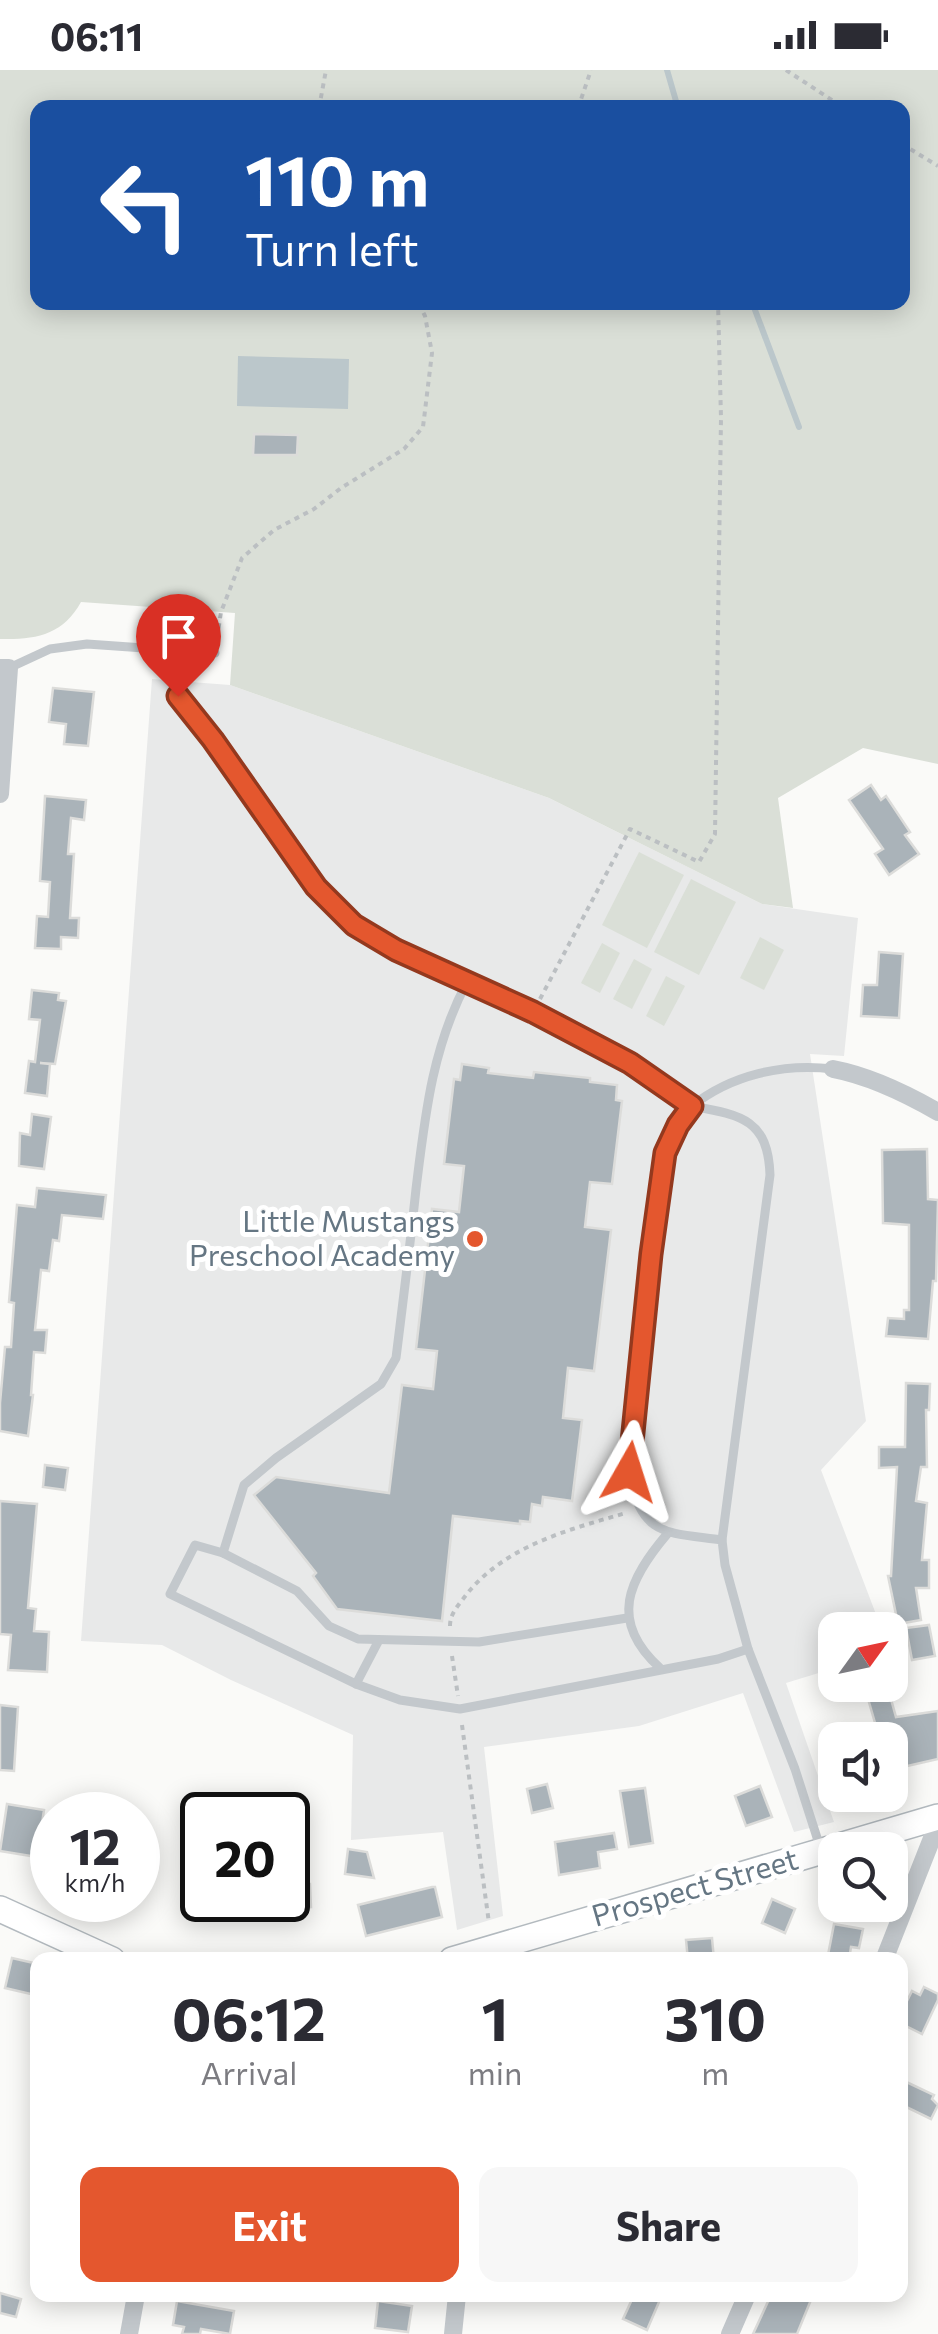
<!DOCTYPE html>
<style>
:root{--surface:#fff;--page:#f7f7f7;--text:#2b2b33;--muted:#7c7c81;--accent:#e4572e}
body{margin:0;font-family:Commissioner,sans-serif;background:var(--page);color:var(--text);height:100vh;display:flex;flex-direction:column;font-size:38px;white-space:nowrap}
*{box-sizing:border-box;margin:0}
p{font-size:32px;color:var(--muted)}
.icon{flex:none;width:55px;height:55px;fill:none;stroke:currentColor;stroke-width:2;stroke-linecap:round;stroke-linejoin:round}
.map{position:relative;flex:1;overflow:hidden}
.side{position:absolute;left:30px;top:1882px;width:878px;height:350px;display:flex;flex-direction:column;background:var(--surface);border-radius:20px;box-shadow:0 5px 25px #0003}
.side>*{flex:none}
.guide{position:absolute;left:30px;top:30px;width:880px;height:210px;border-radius:20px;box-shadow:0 5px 25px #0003;background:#1a4fa0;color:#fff;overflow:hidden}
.needle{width:65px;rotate:57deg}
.controls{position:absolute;left:818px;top:1542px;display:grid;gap:20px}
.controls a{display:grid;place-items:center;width:90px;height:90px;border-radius:20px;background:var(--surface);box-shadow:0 5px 25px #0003;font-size:50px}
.speed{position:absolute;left:30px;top:1722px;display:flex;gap:20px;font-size:50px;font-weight:700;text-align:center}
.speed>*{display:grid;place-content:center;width:130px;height:130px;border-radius:50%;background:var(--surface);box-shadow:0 5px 25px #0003;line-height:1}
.speed small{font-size:25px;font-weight:400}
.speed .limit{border:5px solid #111;border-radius:15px;background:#fff;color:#111}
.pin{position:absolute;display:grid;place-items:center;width:85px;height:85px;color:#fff;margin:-102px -42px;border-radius:50% 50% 50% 0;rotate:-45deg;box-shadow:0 0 10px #0007}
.pin .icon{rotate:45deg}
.me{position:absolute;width:110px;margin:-55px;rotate:6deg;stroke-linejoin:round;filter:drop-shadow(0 0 8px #0008)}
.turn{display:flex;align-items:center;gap:35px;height:210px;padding:0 50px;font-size:45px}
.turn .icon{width:130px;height:130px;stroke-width:2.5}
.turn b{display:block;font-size:70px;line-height:85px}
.eta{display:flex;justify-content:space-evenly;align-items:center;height:170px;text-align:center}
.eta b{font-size:60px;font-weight:700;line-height:70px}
.action{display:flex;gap:20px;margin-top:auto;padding:20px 50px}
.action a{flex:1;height:115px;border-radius:20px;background:var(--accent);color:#fff;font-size:40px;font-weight:700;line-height:115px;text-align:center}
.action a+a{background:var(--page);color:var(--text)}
.status{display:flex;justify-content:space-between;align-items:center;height:70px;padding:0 50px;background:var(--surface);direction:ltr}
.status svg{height:28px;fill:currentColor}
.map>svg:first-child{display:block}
</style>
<div class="status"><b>06:11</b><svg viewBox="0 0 49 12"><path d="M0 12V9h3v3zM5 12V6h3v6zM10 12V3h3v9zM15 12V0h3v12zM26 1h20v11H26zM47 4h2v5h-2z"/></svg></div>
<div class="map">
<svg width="938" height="2264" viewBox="0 0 938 2264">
<rect width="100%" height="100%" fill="#fafaf8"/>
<polygon fill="#e8e9e9" points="152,609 230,615 549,728 762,834 858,848 844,986 810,984 866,1351 821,1400 882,1560 835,1560 835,1598 786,1613 834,1752 794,1762 743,1623 639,1656 484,1677 503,1846 457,1860 443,1762 351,1770 353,1665 231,1610 162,1575 81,1571"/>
<g fill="#dadfd7" fill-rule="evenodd">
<path d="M 0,0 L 938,0 L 938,694 L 863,678 L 778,728 L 793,838 L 762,834 L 549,728 L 230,615 L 235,543 L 81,532 C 63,565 35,570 0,569 ZM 38,38 L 902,38 L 902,232 L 38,232 Z"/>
<polygon points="639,782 684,805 647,878 602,855"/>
<polygon points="691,809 736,832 699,905 654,882"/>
<polygon points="760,867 784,880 764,920 740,908"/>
<polygon points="602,873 620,883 600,923 581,913"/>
<polygon points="634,889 652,899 632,939 613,929"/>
<polygon points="666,906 685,916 664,956 646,946"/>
</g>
<polygon fill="#bbc7cb" points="238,286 349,289 348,339 237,336"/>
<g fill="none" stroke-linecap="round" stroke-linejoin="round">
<g stroke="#bbc7cb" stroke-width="6">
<polyline points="667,0 678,38"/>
<polyline points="752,232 799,357"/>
</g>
</g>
<g fill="#aab3b9" stroke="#dcdcda" stroke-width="2.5">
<polygon points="254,364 298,365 297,385 253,385"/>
<polygon points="53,618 94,622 88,676 64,674 66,654 49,652"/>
<polygon points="871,715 881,730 886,726 910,762 905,765 919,784 889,805 875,784 883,779 849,730"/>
<polygon points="45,726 86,730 84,750 71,748 68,784 74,784 70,848 79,848 78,868 61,867 61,879 35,878 37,846 48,847 50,812 40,811"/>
<polygon points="879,882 903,884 899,948 861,946 863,915 877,915"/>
<polygon points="32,920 59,923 58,930 66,931 55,994 40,993 50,994 47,1026 25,1023 29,991 35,992 40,950 29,949"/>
<polygon points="462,994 489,998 488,1003 533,1008 534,1002 590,1008 590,1012 617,1015 616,1030 622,1031 612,1114 590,1112 585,1157 611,1160 594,1301 568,1298 563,1348 582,1350 572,1431 543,1427 542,1436 532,1434 530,1452 520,1451 520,1454 453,1446 442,1551 337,1539 313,1506 316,1503 254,1425 276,1407 389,1423 402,1315 433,1319 437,1281 416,1279 432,1139 459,1142 464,1096 444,1094 454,1009 460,1010"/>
<polygon points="32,1044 51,1047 44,1099 19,1096 20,1063 30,1065"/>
<polygon points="927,1079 928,1129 938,1130 936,1211 933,1211 928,1269 886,1266 888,1248 904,1249 904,1240 909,1240 909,1155 883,1153 882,1080"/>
<polygon points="37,1118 106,1125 103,1149 62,1145 59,1171 53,1170 49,1201 41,1200 35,1260 47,1260 45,1283 34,1282 31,1325 33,1325 28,1366 0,1361 0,1333 5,1277 11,1277 14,1233 9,1232 17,1135 35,1137"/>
<polygon points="906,1313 930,1314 929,1340 926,1340 927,1397 921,1397 916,1431 927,1433 922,1490 929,1490 929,1518 916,1518 921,1550 898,1554 888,1506 891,1506 897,1397 879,1398 879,1377 905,1377"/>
<polygon points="45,1395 68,1398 65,1420 43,1417"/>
<polygon points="0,1431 37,1434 28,1538 36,1539 34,1561 49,1562 47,1602 8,1600 11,1565 0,1564"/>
<polygon points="929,1555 935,1586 912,1590 906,1558"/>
<polygon points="864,1615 887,1615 896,1647 938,1641 938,1689 890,1700 890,1670 880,1670"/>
<polygon points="0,1635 18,1637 14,1701 0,1700"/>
<polygon points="547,1714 553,1738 532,1743 527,1719"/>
<polygon points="760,1716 772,1747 746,1756 735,1726"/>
<polygon points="645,1718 653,1773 629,1777 620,1721"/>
<polygon points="7,1734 44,1740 37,1787 0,1781"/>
<polygon points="614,1763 617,1779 598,1782 600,1798 559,1805 555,1772"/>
<polygon points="348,1779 367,1782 374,1808 345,1804"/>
<polygon points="310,1814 311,1837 288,1839 288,1815"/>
<polygon points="432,1817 435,1817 442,1847 366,1866 358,1835"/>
<polygon points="772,1829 795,1839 785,1863 762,1853"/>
<polygon points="834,1854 863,1859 859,1878 851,1877 849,1890 827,1890"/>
<polygon points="712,1868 714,1890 688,1890 686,1870"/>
<polygon points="12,1888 38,1894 35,1925 5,1918"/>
<polygon points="924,1917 938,1924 938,1930 922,1964 900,1953 900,1945 912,1921 920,1925"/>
<polygon points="900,2009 934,2025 932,2029 938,2035 931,2049 900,2034"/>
<polygon points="0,2223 21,2229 16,2247 0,2243"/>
<polygon points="634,2225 662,2225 647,2260 623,2249"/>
<polygon points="771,2225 813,2225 797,2264 753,2264"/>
<polygon points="177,2231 234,2241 230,2264 201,2259 200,2264 182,2264 184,2257 173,2255"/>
<polygon points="378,2231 412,2236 408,2262 375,2258"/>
</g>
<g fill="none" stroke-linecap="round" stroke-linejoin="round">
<defs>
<g id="secondary">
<polyline points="0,1839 112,1890"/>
<polyline points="452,1890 938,1747"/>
</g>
</defs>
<use href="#secondary" stroke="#b3babf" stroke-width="28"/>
<g stroke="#bbbfc2" stroke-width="4" stroke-dasharray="5 5" stroke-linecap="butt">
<polyline points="786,0 844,38"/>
<polyline points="319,38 326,0"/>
<polyline points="578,38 591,0"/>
<polyline points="902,74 938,96"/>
<polyline points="217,568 221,542 242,488 274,460 314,439 341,418 404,379 423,357 432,283 425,246 418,232"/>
<polyline points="171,594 175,614"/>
<polyline points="540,929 630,759 699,792 715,764 721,348 718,232"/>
<path d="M 450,1556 C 450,1545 456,1538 463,1529 C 501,1477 567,1460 626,1443"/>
<polyline points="452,1586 458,1626"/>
<polyline points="462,1655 489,1853"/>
</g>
<g stroke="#c3c8cc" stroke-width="9">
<polyline points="9,598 50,579 87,574 215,583"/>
<path d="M 178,626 L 213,670 L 316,817 L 353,855 L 396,880 L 533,942 L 630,993 L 692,1036 L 678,1055 L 665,1083 L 651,1184 L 629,1403 C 642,1467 664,1462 722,1470 L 725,1495 L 748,1579"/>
<path d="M 692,1036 C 741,1045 768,1049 770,1105 L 722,1470"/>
<path d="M 692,1036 C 731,1005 783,993 833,999"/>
<path d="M 223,1483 L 244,1415 L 276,1388 L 381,1314 L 396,1288 C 403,1232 410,1176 416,1119 C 425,1046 432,978 467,912"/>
<polyline points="627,1548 479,1572 358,1569 329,1556 297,1521 223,1483 195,1475 170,1524 356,1614 400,1630 460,1639 718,1589 748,1579 795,1699 820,1777"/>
<path d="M 660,1598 C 608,1551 628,1510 668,1463"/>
<polyline points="356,1614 379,1570"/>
</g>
<g stroke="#c3c8cc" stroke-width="18">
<polyline points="0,598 9,598 0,724"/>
<path d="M 833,999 C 870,1006 905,1023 938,1042"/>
<polyline points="884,1890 938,1753"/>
<polyline points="129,2264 136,2225"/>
<polyline points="453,2264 457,2225"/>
<polyline points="730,2264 747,2225"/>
</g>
<use href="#secondary" stroke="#fff" stroke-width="25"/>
</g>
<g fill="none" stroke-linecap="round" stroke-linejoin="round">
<defs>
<polyline id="route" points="178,626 213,670 316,817 354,855 396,880 533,942 630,993 692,1036 678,1055 665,1083 651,1184 629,1402"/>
</defs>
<use href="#route" stroke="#94391e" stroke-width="25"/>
<use href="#route" stroke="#e4572e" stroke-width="18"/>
</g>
<circle fill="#e4572e" stroke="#fff" stroke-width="4" cx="475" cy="1169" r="10"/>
<g text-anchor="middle" stroke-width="10" stroke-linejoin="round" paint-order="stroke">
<g font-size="30" fill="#657683" stroke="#fff" text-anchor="end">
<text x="455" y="1162">Little Mustangs<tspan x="455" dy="34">Preschool Academy</tspan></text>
</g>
<g font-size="30" fill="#657683" stroke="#fff">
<text transform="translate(695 1818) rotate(-16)" y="10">Prospect Street</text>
</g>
</g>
</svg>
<div class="controls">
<a><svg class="needle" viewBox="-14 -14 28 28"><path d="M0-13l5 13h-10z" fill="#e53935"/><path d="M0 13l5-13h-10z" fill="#7c7c81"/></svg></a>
<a><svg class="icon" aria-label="sound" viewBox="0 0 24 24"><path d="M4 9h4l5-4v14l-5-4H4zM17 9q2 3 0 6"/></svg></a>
<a><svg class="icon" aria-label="search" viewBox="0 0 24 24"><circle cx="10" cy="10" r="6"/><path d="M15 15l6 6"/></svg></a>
</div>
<div class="speed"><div>12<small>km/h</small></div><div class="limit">20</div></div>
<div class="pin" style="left:178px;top:626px;background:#d93025"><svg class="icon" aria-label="arrive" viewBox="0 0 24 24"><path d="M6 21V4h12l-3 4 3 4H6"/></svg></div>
<svg class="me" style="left:629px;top:1402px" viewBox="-20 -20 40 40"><path d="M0-17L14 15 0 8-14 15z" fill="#e4572e" stroke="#fff" stroke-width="4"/></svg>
<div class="guide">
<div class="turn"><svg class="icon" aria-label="left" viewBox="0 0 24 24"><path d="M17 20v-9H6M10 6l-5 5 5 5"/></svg><div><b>110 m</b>Turn left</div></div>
</div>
<section class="side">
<div class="eta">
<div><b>06:12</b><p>Arrival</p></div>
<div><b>1</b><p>min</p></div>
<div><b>310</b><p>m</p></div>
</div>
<div class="action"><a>Exit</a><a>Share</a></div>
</section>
</div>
